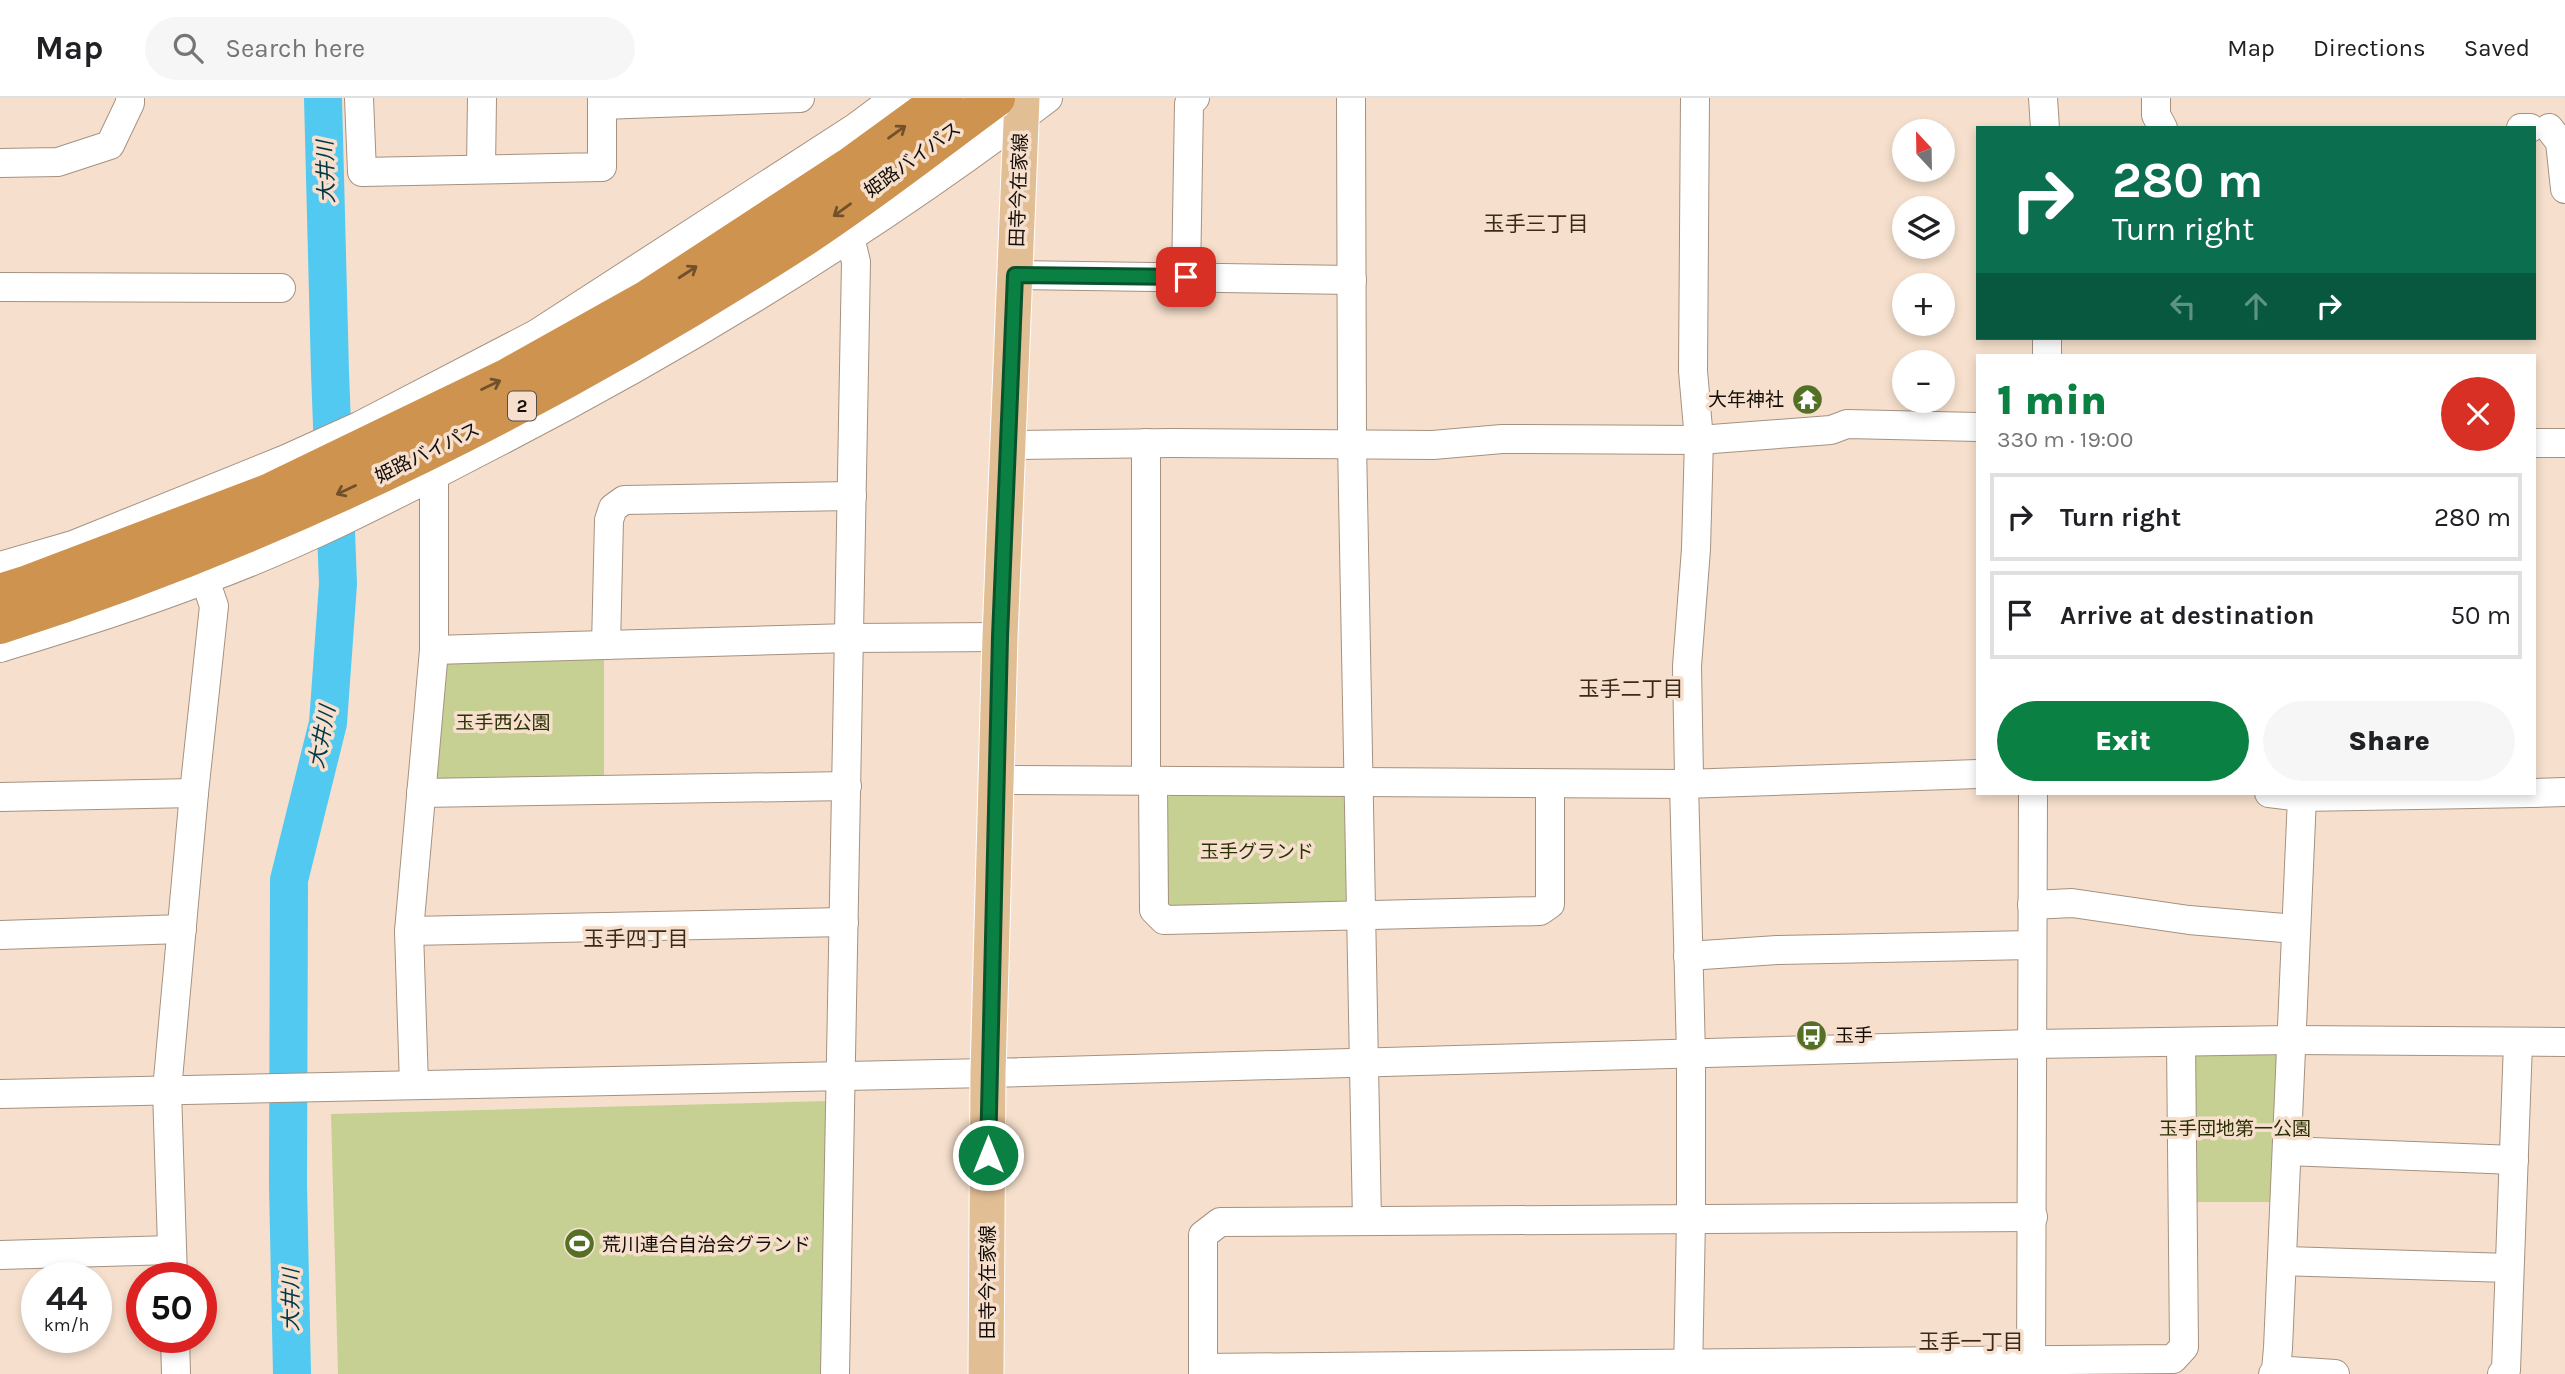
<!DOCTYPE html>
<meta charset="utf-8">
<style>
:root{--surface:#fff;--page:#f6f6f6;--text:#202124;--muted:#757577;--line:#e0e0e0;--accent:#0b8043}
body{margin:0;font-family:Karla,"Noto Sans JP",sans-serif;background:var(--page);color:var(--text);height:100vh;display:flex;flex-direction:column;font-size:26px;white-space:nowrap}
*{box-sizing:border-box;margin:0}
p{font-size:23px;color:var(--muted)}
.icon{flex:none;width:38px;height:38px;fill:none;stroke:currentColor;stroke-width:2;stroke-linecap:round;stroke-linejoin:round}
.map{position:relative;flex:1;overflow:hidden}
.panel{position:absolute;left:1976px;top:256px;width:560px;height:441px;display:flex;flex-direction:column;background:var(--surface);border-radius:0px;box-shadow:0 4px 10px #0003}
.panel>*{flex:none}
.banner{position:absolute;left:1976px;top:28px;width:560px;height:214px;border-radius:0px;box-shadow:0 4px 10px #0003;background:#0b6e4f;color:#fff;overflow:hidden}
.needle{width:46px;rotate:338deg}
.controls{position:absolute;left:1892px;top:21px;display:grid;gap:14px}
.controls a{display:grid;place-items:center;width:63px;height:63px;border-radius:50%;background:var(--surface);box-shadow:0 4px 10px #0003;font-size:35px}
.speed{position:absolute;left:21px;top:1164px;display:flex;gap:14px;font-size:35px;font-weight:700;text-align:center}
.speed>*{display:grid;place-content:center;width:91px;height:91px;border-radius:50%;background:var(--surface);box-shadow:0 4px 10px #0003;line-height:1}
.speed small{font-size:18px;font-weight:400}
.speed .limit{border:10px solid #d22;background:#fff;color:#111}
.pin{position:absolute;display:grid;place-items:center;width:60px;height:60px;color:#fff;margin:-30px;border-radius:14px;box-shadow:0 4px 10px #0006}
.me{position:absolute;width:77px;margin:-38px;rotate:0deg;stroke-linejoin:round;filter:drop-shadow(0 0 5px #0008)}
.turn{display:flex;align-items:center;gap:24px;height:147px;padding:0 21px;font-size:32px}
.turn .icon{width:91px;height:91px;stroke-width:2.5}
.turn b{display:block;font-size:49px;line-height:60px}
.lanes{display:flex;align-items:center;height:66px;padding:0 21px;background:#0003;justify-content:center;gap:35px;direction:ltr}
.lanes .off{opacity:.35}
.round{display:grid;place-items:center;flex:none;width:74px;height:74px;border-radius:37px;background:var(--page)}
.head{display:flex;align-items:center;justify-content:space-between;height:119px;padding:0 21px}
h1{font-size:42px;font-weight:800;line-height:52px;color:var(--accent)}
.button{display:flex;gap:14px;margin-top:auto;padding:14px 21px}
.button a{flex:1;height:80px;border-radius:42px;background:var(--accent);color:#fff;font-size:28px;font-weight:800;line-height:80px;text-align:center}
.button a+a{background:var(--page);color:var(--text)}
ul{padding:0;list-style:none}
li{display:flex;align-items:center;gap:21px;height:88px;margin:0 14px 10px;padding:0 7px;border:4px solid var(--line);border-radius:0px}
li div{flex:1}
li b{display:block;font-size:26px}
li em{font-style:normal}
header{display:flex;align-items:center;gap:42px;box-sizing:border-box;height:98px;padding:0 35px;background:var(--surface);border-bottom:2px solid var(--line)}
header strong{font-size:33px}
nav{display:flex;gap:38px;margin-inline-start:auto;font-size:24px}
.search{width:490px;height:63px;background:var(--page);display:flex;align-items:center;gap:18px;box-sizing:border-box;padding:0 24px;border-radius:38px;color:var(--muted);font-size:26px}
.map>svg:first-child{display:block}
</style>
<header>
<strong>Map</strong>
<div class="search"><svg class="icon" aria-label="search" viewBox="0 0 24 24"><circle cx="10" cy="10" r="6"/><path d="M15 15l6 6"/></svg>Search here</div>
<nav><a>Map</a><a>Directions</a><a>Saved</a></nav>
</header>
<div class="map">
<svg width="2565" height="1276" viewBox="0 0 2565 1276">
<rect width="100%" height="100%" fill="#f6e0cd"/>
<g fill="#c6d092">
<polygon points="604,559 604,683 434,682 440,573 447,565"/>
<polygon points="1329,693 1343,696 1349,704 1349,805 1166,809 1164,701 1170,698"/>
<polygon points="2280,955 2276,1104 2193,1104 2190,956"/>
<polygon points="826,1003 821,1276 338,1276 331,1016"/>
</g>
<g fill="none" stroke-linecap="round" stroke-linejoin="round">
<polyline stroke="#51c9f0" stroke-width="38" points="292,1276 288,1087 289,782 328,625 338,486 330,274 323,0"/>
<defs>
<g id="minor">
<polyline points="359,0 362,74 602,69 602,0"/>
<polyline points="1351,0 1352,345 1367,1123"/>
<polyline points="2043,0 2045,30"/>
<polyline points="2156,0 2156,17 2163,30"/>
<polyline points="602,7 800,0"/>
<polyline points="2521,30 2530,30"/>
<polyline points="2549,30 2560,44 2565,91"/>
<polyline points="0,65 58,64 110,47 130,5 130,0"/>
<polyline points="481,71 482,0"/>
<polyline points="1015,177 1352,182"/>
<polyline points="1186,179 1189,6 1195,0"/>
<polyline points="0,189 281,190"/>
<polyline points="2047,257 2047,240"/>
<polyline points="2534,345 2565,345"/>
<polyline points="1008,347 1173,345 1433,347 1502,341 1699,342 1831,332 1847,326 1978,329"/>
<polyline points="0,468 73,447 286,361 359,328 536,236 856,29 895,0"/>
<polyline points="606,547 609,422 613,410 624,402 852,398"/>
<path d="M 0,550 C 68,529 137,508 204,482 C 297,448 387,402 475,356 C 675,254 869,136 1048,0"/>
<polyline points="434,552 850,540 1000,539"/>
<polyline points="998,682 1684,686 1978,676"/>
<polyline points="1146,683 1146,345"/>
<polyline points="1153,683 1154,812 1164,822 1540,813 1550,806 1550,686"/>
<polyline points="421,695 847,688"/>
<polyline points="2269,695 2302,699 2531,695"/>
<polyline points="2534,695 2565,694"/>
<polyline points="0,699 194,695"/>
<polyline points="2032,807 2072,805 2189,822 2296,831"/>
<polyline points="409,833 844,824"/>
<polyline points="0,837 182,831"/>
<polyline points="1688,858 1777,852 2032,847"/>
<polyline points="414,987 409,833 434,552 434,378"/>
<polyline points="0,996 988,975 2032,946 2292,942 2565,944"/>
<polyline points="2287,1053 2514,1062"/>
<polyline points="0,1157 172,1152"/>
<polyline points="2282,1163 2509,1170"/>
<polyline points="173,1180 167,992 194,695 214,508 200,467"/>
<polyline points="175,1239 176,1276"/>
<polyline points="1203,1270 2173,1261 2184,1249 2181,944"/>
<polyline points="2276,1272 2335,1276"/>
<polyline points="835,1276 856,164 850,139"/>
<polyline points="1203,1276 1203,1137 1220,1124 2033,1119"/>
<polyline points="1688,1276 1691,1121 1691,956 1684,686 1689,678 1687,568 1696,451 1699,342 1693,273 1695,0"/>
<polyline points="2031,1276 2033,695"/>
<polyline points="2273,1276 2276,1272 2278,1250 2302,699"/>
<polyline points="2502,1276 2506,1272 2518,945"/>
</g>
<polyline id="major" points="986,1276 988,975 1000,539 1022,0"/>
</defs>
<use href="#minor" stroke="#a69180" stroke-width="30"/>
<use href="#major" stroke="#fff" stroke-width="37"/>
<use href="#minor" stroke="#fff" stroke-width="28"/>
<use href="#major" stroke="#e2be95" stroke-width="35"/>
<defs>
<g id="highway-bridge">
<polyline points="0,495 28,486 268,395 508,279 649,200 849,69 944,0"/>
<path d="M 0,527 C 286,435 551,303 803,140 C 869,97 932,47 996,0"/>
</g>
</defs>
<use href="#highway-bridge" stroke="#fff" stroke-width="40" stroke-linecap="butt"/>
<use href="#highway-bridge" stroke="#ce934f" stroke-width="38"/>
</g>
<defs><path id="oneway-shaft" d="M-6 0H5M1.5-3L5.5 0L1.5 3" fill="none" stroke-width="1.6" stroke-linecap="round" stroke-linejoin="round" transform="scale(1.75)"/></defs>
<g stroke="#72502c">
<use href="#oneway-shaft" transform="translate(897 34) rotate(-36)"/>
<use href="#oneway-shaft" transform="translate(842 112) rotate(144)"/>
<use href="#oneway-shaft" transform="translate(688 174) rotate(-33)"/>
<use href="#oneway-shaft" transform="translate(491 287) rotate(-26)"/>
<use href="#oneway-shaft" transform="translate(346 392) rotate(155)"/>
</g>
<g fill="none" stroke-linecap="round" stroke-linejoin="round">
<defs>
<polyline id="route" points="988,1057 1000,539 1015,177 1186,179"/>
</defs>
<use href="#route" stroke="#07532c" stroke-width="18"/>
<use href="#route" stroke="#0b8043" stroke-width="12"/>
</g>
<defs>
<symbol id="temple-disc" viewBox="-11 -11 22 22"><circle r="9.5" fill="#537024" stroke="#f6e0cd"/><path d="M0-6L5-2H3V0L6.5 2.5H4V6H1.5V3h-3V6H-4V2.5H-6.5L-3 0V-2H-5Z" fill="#fff"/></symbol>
<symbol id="bus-disc" viewBox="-11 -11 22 22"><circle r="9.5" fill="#537024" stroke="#f6e0cd"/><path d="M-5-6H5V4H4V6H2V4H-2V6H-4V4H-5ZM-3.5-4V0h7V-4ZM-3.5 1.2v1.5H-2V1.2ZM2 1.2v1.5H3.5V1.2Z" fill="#fff"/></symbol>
<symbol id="stadium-disc" viewBox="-11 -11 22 22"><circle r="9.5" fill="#537024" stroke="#f6e0cd"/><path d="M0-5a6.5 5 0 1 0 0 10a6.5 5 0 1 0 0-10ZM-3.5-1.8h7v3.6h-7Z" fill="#fff"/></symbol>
</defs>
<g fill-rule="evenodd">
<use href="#temple-disc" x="1790" y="284" width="35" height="35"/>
<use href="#bus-disc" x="1794" y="920" width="35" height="35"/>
<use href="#stadium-disc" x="562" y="1128" width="35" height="35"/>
</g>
<g text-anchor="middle" stroke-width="7" stroke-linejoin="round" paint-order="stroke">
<rect fill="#f6e0cd" stroke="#584d43" stroke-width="2" x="508" y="293.5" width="28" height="29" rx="5"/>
<g font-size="18" font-weight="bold" fill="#150e08">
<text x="522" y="314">2</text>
</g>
<g font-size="19" fill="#150e08" stroke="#f6e0cd">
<text transform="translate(912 61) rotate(-36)" y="7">姫路バイパス</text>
<text transform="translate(1018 92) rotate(-88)" y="7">田寺今在家線</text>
<text transform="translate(427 354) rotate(-26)" y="7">姫路バイパス</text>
<text transform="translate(987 1184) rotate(-90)" y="7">田寺今在家線</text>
</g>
<g font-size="19" fill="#150e08" stroke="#f6e0cd" text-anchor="start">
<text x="1784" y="308" text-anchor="end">大年神社</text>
<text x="1835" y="944">玉手</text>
<text x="602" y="1153">荒川連合自治会グランド</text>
</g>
<g font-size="19" fill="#2b3007" stroke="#f6e0cd">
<text x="503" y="631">玉手西公園</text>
<text x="1257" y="760">玉手グランド</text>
<text x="2235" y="1037">玉手団地第一公園</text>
</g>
<g font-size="21" font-style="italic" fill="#003747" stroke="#f6e0cd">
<text transform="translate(326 74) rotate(-92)" y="7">大井川</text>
<text transform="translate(322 639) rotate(-79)" y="7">大井川</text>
<text transform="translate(291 1202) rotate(-90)" y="7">大井川</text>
</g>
<g font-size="21" fill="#3b2a1b" stroke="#f6e0cd">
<text x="1536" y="133">玉手三丁目</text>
<text x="1631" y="598">玉手二丁目</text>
<text x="636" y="848">玉手四丁目</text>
<text x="1971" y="1251">玉手一丁目</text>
</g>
</g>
</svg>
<div class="controls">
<a><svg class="needle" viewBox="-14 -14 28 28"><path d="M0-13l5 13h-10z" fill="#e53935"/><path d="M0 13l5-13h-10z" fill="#757577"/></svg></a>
<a><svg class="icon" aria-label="layers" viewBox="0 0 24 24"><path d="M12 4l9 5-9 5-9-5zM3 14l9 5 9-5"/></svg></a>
<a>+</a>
<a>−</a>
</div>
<div class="speed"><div>44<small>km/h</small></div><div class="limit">50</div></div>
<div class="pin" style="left:1186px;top:179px;background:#d93025"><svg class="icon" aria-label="arrive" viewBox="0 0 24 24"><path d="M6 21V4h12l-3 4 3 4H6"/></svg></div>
<svg class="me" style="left:988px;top:1057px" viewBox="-20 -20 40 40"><circle r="17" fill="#0b8043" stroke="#fff" stroke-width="3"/><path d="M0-11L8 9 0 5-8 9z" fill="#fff"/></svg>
<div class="banner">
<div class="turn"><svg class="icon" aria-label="right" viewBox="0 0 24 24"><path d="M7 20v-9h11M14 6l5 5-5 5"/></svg><div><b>280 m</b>Turn right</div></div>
<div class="lanes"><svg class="icon off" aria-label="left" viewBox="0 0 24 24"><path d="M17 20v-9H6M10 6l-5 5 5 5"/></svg><svg class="icon off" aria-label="ahead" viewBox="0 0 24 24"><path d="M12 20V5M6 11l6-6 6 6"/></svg><svg class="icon" aria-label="right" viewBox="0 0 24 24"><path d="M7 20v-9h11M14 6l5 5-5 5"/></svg></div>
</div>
<section class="panel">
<div class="head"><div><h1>1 min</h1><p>330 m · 19:00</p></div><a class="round" style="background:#d93025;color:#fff"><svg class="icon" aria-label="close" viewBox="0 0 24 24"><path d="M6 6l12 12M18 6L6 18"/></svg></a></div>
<ul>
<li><svg class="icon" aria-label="right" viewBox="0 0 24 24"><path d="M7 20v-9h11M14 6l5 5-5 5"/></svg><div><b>Turn right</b></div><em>280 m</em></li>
<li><svg class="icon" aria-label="arrive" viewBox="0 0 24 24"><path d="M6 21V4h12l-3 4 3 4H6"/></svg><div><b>Arrive at destination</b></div><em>50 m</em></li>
</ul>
<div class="button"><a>Exit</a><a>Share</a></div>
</section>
</div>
